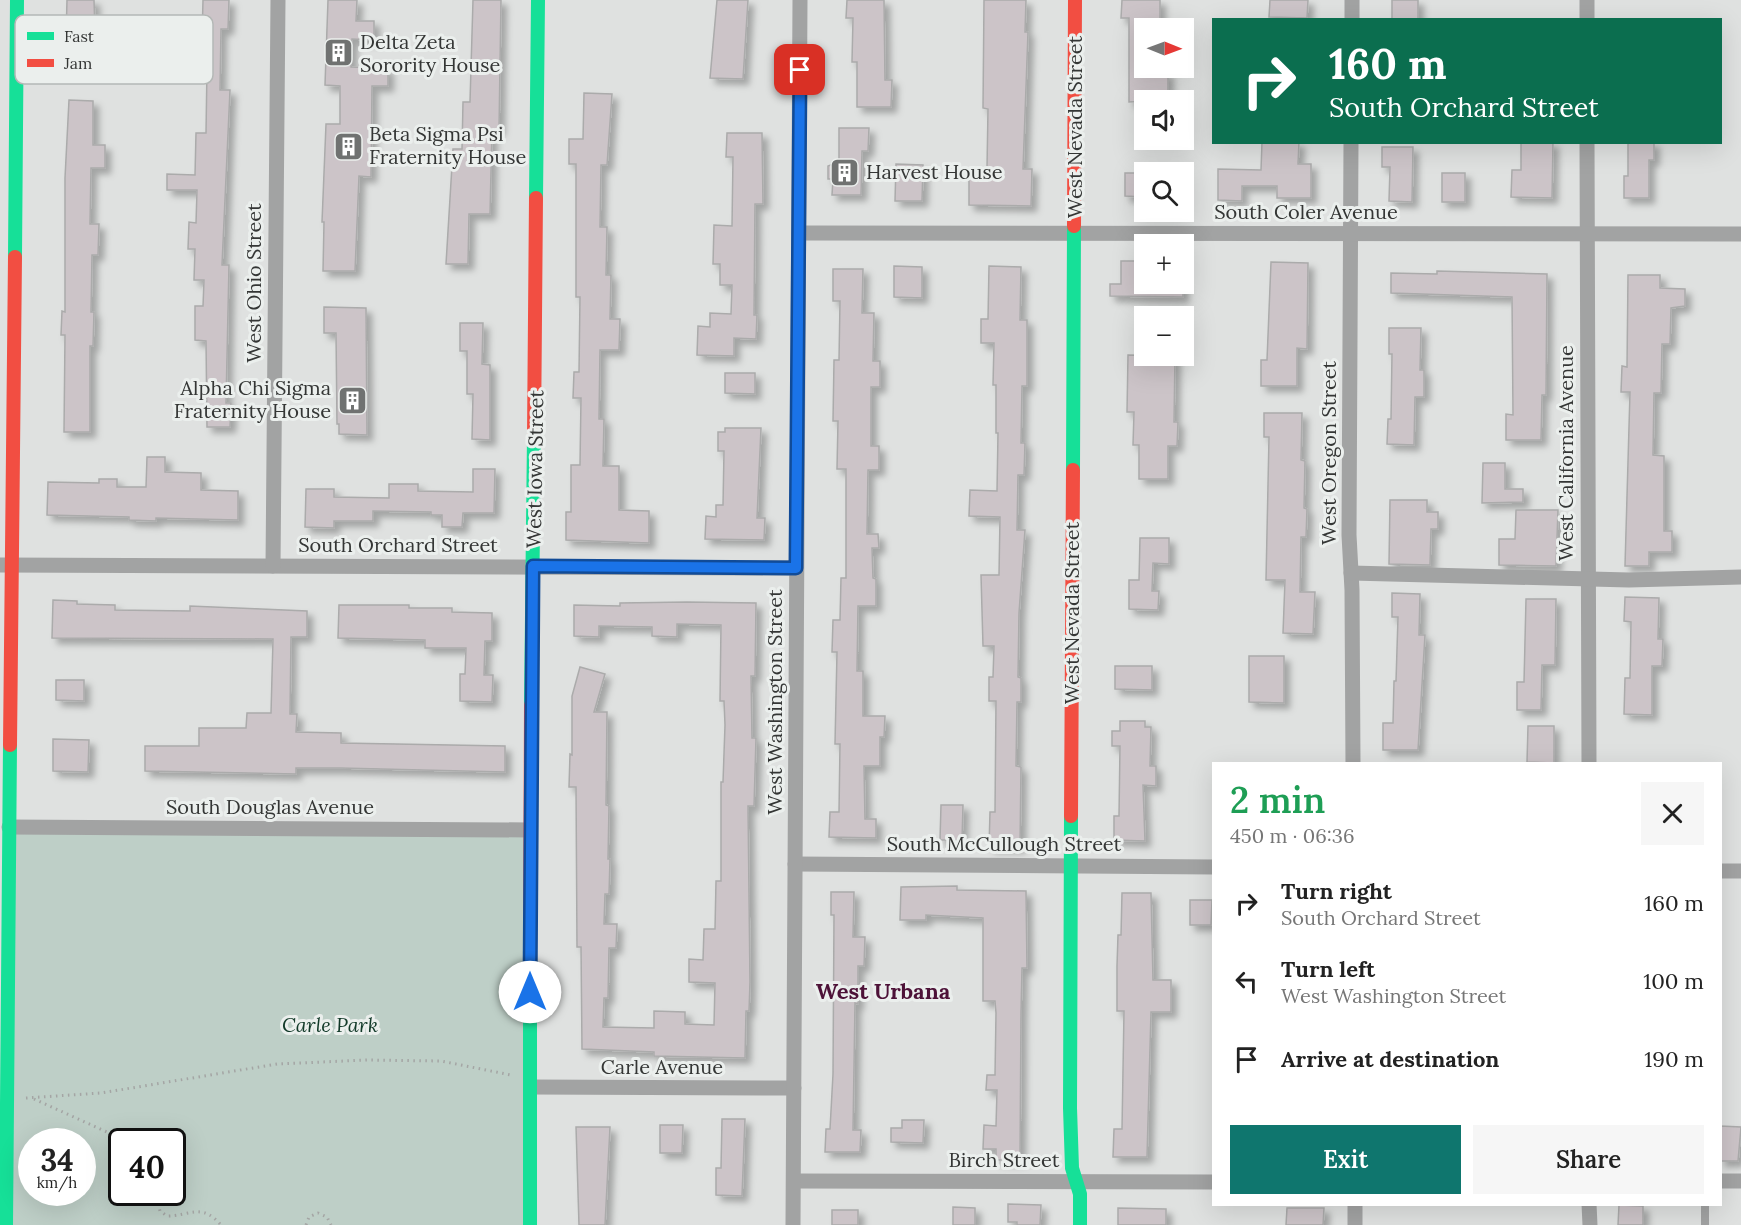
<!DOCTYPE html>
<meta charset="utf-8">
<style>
:root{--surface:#fff;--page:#f6f6f6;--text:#222;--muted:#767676;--accent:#0f766e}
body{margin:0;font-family:Lora,serif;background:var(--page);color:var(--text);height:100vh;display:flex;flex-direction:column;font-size:22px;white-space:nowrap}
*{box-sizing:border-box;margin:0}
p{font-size:20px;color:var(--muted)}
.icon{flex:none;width:33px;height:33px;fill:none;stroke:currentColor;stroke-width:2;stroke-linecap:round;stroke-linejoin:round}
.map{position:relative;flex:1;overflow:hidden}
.details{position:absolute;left:1212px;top:762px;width:510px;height:444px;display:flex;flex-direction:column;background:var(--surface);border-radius:0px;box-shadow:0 6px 24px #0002}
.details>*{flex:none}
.hud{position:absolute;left:1212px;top:18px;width:510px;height:126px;border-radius:0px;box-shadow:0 6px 24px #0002;background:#0b6e4f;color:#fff;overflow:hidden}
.needle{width:39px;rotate:91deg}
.fabs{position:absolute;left:1134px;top:18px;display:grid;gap:12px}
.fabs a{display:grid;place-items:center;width:60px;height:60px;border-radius:0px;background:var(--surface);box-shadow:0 6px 24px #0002;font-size:30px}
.speed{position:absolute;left:18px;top:1128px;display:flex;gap:12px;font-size:30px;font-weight:700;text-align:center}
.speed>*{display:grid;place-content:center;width:78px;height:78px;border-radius:50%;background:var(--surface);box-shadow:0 6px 24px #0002;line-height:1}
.speed small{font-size:15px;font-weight:400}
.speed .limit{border:3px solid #111;border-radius:9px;background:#fff;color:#111}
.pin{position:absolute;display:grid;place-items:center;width:51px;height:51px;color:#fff;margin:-26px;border-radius:12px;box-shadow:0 3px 9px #0006}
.me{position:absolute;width:66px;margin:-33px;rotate:0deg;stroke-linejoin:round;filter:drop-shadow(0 0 4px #0008)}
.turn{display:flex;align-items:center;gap:21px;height:126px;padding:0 18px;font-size:27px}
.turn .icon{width:78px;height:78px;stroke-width:2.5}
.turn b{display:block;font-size:42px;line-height:51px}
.round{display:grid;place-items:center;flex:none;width:63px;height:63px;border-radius:0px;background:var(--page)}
.overview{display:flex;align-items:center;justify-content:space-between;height:102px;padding:0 18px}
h1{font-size:36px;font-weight:600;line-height:45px;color:#1e9e55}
.action{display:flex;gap:12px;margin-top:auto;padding:12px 18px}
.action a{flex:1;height:69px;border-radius:0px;background:var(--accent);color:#fff;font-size:24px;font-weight:600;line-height:69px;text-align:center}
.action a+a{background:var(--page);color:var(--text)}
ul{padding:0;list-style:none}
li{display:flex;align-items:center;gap:18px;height:78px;padding:0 18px}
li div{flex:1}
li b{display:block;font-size:22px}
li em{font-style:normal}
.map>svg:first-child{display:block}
</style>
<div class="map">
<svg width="1741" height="1225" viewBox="0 0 1741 1225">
<defs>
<filter id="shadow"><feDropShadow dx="5.5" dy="5.5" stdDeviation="3" flood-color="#0004"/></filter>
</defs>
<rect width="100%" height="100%" fill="#dfe1e0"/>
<path fill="#becfc7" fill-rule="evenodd" d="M 9,827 L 530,830 L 523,1225 L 6,1225 ZM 32,1142 L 82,1142 L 82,1192 L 32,1192 ZM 122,1142 L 172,1142 L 172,1192 L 122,1192 Z"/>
<g fill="#ccc4c8" stroke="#ababab" stroke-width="1.5" filter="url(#shadow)">
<polygon points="67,0 94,0 96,64 59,63 60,38 66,38"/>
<polygon points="203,0 229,0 228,29 221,29 220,90 230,90 222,265 229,265 226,403 231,403 230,427 207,427 206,341 195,340 195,306 203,306 204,280 194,280 195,249 188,249 189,222 196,223 197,190 167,190 167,174 195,175 196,133 206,133 207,68 193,68 193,39 202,39"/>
<polygon points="328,0 357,0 356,21 374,21 374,40 352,39 351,67 388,68 388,86 372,86 371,177 359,176 355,271 323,271 324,222 322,222 326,124 340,124 340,86 325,85"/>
<polygon points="473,0 501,0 499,130 492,130 490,214 469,214 468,264 446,264 453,149 462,149 463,102 470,102"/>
<polygon points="717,0 748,0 743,79 710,78"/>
<polygon points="847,0 884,0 885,80 892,80 891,107 857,107 857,62 852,62 853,18 846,18"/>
<polygon points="984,0 1026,0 1025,32 1028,32 1023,169 1032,169 1031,206 969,205 969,168 987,168 988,109 983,108"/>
<polygon points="1122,0 1160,0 1160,19 1144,19 1144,72 1168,72 1168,100 1129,102 1129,18 1121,18"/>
<polygon points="1270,0 1308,0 1307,18 1269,17"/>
<rect x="1392" y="0" width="26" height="20"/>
<polygon points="584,93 612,94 607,165 601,165 600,227 607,227 606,275 611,275 610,319 620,319 619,350 600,350 599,419 604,419 603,466 619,466 619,510 649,511 649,543 566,540 566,512 571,512 571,465 580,465 581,398 573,398 574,372 579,372 580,297 576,297 576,164 569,164 569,139 583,139"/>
<polygon points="69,100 93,101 93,145 105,145 105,168 91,168 90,224 99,224 98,255 92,255 91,312 94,312 93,346 90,346 90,432 64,432 65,335 61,335 62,311 65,312 65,178"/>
<polygon points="839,128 869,128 868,151 862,151 861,195 832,195 833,179 828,179 828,166 839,162"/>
<polygon points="727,133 762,133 763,204 755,204 754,315 757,315 756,339 734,338 734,356 697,355 698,326 710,327 710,313 731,314 732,285 720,285 720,264 713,264 714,225 732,226 733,157 726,157"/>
<polygon points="1262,142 1299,142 1298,164 1311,164 1311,198 1277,198 1277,186 1242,186 1242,201 1218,200 1218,169 1261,170"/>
<polygon points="1521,142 1553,142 1552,198 1511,197 1512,170 1521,170"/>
<polygon points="1628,142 1654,142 1654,160 1649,160 1649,198 1624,198 1624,176 1628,176"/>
<polygon points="1382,147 1413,147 1412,202 1389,201 1390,167 1382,167"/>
<polygon points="896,164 923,165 922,201 895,201"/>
<polygon points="1125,173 1144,173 1144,197 1125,196"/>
<rect x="1442" y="173" width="23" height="29"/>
<polygon points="1121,261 1144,261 1144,284 1183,284 1183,297 1110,296 1110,284 1121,284"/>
<polygon points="1271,262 1308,263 1307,349 1297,348 1297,386 1261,386 1261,360 1267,360"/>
<polygon points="894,266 922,267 922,298 894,297"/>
<polygon points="989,266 1021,267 1020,320 1027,320 1027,386 1022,386 1021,443 1025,443 1024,475 1018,475 1017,530 1025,530 1019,613 1018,677 1021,678 1021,702 1017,702 1016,766 1021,767 1020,847 989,847 990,812 995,812 996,701 989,701 989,677 993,677 994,646 983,646 981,575 999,575 1000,517 969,516 970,490 997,491 998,433 996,433 996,385 993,385 994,343 981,343 981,319 988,319"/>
<polygon points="833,269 863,269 862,313 874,313 873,361 880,361 880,387 871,387 871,446 879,446 879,470 868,470 867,534 878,534 879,548 872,548 873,578 876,579 876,606 858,606 857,671 863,671 863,716 885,716 884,737 880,737 880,766 864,766 865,819 876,819 876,838 829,837 830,812 839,812 840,744 835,744 837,652 832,652 833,620 840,620 841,578 846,578 846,469 837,469 838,421 833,421 834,360 839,360 840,301 833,301"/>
<polygon points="1437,271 1547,274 1546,395 1542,395 1541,440 1506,440 1506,414 1513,415 1512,297 1391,293 1391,273 1437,274"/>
<polygon points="1628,275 1660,275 1660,288 1685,289 1685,306 1671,308 1670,344 1662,344 1661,393 1654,393 1653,455 1664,456 1664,531 1672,531 1672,552 1649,552 1649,566 1625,566 1630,392 1621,392 1622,366 1627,367"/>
<polygon points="324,307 366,308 367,435 339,434 339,424 337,424 336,333 324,333"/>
<polygon points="460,323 483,323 482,364 490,365 490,440 472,439 473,394 467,394 467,351 460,351"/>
<polygon points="1389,328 1421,328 1420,370 1424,370 1424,397 1415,397 1414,445 1387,444 1388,419 1391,419 1392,354 1389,354"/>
<polygon points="1128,355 1175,356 1174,422 1178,422 1177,446 1168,446 1168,479 1139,479 1139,445 1133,445 1134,412 1127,412"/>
<polygon points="725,373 755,373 755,394 725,393"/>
<polygon points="1264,413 1302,413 1301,460 1305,461 1304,508 1307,509 1306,537 1301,537 1300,592 1315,592 1313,634 1283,633 1285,580 1266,580 1269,437 1264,437"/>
<polygon points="725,428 761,428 757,518 765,518 764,540 705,539 706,516 716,517 716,505 723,505 724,451 718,451 718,432 725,432"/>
<polygon points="147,457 165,457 165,472 201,473 201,490 238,491 238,520 156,518 156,521 129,520 129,517 47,515 48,482 99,483 99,479 117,479 117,487 146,487"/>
<polygon points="1483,463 1505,463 1505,489 1523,489 1523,502 1482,503"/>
<polygon points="473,469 495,469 494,513 463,513 462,527 442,527 442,515 431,515 431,512 373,511 373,521 334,521 334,528 305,527 306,489 334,489 334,497 389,498 389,484 418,484 418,491 473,492"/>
<polygon points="1390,500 1427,500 1427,512 1438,512 1438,529 1431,529 1430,565 1389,564"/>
<polygon points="1516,510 1558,510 1556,566 1499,565 1499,539 1515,539"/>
<polygon points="1140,538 1169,538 1169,564 1153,563 1152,591 1159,591 1158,610 1129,609 1129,580 1139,580"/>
<polygon points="1392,593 1420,594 1419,635 1425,635 1418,750 1383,750 1383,723 1393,723 1394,681 1396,681 1398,617 1392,617"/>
<polygon points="1625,597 1659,598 1658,639 1663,639 1662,666 1652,666 1652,715 1624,714 1625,678 1630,678 1631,622 1624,621"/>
<polygon points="1526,599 1556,599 1555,665 1542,665 1541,710 1517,710 1517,682 1524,682"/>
<polygon points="53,600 77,601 77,604 115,605 115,610 190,611 190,606 307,611 307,637 291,637 290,714 297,714 296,732 341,733 341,743 505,746 505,772 340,768 296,768 296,774 145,771 145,746 199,746 199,728 246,728 247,713 271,713 273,639 52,638"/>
<polygon points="687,602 756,603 755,676 751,676 752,738 756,738 754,806 748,806 750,982 749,1011 746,1011 745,1058 654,1056 654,1052 582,1049 581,947 577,947 576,787 569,787 570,754 572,755 572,696 580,667 605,674 594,712 607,712 606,805 609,806 608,859 610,859 609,894 605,894 604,924 617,924 616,948 609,948 608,998 604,998 603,1027 654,1028 654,1011 685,1012 685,1024 714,1025 715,983 689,982 689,959 703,960 704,929 715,929 716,881 721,881 721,782 723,782 725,725 724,701 720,701 721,625 677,624 677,637 652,636 652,627 599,626 599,637 574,636 574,605 620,606 620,603"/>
<polygon points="339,605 409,605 409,608 452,608 452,612 492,613 492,641 485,641 484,675 493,675 492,702 460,701 460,674 465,674 466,648 425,648 425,640 338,638"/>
<polygon points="1249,656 1284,656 1284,703 1249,702"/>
<polygon points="1115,666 1152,666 1152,690 1115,689"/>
<polygon points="56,680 84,680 84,701 56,700"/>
<polygon points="1120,721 1145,721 1145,727 1151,727 1150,766 1156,766 1156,786 1143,785 1145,841 1114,840 1114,816 1119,816 1120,746 1112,746 1112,731 1120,731"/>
<polygon points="1528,726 1554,726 1554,763 1527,762"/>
<polygon points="53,739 89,740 88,772 53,771"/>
<polygon points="941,805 963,805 962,840 940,840"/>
<polygon points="957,886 957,890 1026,891 1027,968 1022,968 1021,1013 1020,1160 996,1160 996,1149 983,1149 984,1125 996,1126 997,1090 986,1090 987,1075 995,1075 996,1013 995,1001 983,1001 983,918 926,915 926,920 900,920 901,887"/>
<polygon points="831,892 854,892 853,937 865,937 864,966 858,966 858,1004 855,1003 853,1130 861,1130 860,1152 825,1152 826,1129 830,1129 833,1074 834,915 831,915"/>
<polygon points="1122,893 1151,893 1153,980 1171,980 1171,1012 1151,1012 1147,1157 1113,1157 1114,1129 1122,1129 1124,1011 1117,1011 1117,966 1118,935 1121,935"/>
<polygon points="1190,900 1212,900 1211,925 1190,925"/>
<polygon points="722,1119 745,1119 742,1196 716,1195 716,1168 721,1168"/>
<polygon points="902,1120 924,1120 923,1143 891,1142 891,1128 902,1128"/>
<polygon points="660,1125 683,1125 682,1153 660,1153"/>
<polygon points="1720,1126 1741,1127 1738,1161 1720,1161"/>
<polygon points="576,1127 610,1127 605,1225 579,1225"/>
<polygon points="1008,1204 1041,1205 1040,1225 1017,1225 1017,1222 1008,1222"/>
<polygon points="1619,1205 1643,1206 1643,1225 1618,1225"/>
<polygon points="953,1207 975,1208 975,1225 953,1225"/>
<polygon points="1118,1208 1166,1209 1166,1225 1118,1225"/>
<polygon points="1287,1208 1324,1208 1323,1225 1286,1225"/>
<rect x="832" y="1210" width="26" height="15"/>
</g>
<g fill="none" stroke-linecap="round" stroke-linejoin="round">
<g stroke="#a4a5a4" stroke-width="3" stroke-dasharray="1.5 4.5" stroke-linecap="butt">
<polyline points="26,1098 101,1093 277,1064 367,1060 441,1061 511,1075"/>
<polyline points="34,1099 129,1142"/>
<path d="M 155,1192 L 160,1211 L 167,1216 C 190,1216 201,1202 221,1225"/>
<polyline points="306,1225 309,1217 318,1213 327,1217 331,1225"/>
</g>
<polyline stroke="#a2a3a3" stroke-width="8" points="1705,1204 1705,1225"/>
<g stroke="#a2a3a3" stroke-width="15">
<polyline points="1352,20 1352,0"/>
<polyline points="1587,20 1587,0"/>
<polyline points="1351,142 1349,535 1352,590 1353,764"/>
<polyline points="1587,142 1589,764"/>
<polyline points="799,233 1741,234"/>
<polyline points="0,565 796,568"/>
<polyline points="273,566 278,0"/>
<polyline points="1351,573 1629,580 1741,577"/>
<polyline points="9,827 530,830"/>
<polyline points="795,864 1214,867"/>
<polyline points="1720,871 1741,871"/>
<polyline points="531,1087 794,1088"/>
<polyline points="794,1181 1214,1182"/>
<polyline points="1720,1181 1741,1181"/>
<polyline points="1589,1204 1590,1225"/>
<polyline points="793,1225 800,0"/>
<polyline points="1355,1225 1355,1204"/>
</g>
<g stroke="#16e098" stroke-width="14">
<polyline points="536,198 538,0"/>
<polyline points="15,257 17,0"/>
<polyline points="1073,470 1074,226"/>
<polyline points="531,705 534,436"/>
<polyline points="1071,816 1070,1108 1072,1168 1080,1194 1080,1225"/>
<polyline points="530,953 530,1225"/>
<polyline points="6,1225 10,745"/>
</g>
<g stroke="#f24e42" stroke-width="14">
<polyline points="1074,226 1075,0"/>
<polyline points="534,436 536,198"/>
<polyline points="10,745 15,257"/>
<polyline points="1071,816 1073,470"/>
<polyline points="530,953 531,705"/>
</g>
</g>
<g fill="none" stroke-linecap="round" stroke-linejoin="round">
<defs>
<polyline id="route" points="530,992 533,566 796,568 800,70"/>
</defs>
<use href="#route" stroke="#114b97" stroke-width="15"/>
<use href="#route" stroke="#1a73e8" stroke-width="10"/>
</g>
<defs>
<symbol id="building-square" viewBox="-11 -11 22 22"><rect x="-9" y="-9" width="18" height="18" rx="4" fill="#707271" stroke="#ebefed"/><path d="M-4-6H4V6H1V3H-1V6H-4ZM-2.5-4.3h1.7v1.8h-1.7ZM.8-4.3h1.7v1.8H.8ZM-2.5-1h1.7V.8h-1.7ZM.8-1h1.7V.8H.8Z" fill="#fff"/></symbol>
</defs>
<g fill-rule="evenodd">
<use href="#building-square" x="322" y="36" width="33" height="33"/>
<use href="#building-square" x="332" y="130" width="33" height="33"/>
<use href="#building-square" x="828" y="156" width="33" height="33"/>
<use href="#building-square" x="336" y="384" width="33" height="33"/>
</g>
<g text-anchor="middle" stroke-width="6" stroke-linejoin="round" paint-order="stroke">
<g font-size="20" fill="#343635" stroke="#ebefed" text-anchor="start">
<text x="360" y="49">Delta Zeta<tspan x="360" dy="23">Sorority House</tspan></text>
<text x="369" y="141">Beta Sigma Psi<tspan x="369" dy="23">Fraternity House</tspan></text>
<text x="866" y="179">Harvest House</text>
<text x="331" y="395" text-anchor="end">Alpha Chi Sigma<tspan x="331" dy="23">Fraternity House</tspan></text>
</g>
<g font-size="20" fill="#343635" stroke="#ebefed">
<text transform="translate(1075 127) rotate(-90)" y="7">West Nevada Street</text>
<text x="1306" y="219">South Coler Avenue</text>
<text transform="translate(254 283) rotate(-90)" y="7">West Ohio Street</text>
<text transform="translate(1329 453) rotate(-90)" y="7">West Oregon Street</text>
<text transform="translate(1566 453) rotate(-90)" y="7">West California Avenue</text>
<text transform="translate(535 469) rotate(-89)" y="7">West Iowa Street</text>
<text x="398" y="552">South Orchard Street</text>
<text transform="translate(1072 613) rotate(-90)" y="7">West Nevada Street</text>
<text transform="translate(775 702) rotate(-90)" y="7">West Washington Street</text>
<text x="270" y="814">South Douglas Avenue</text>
<text x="1004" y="851">South McCullough Street</text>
<text x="662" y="1074">Carle Avenue</text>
<text x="1004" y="1167">Birch Street</text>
</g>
<g font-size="20" font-style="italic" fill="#113928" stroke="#ebefed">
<text x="330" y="1032">Carle Park</text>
</g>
<g font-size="22" font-weight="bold" fill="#4d1238" stroke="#ebefed">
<text x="883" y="999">West Urbana</text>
</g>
</g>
<rect x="15" y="15" width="198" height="69" rx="9" fill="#ebefed" stroke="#b4b8b6" stroke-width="1.5"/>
<rect x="27" y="32" width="27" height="8" fill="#16e098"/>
<rect x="27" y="59" width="27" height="8" fill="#f24e42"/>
<g font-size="16" fill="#343635">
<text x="64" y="42">Fast</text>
<text x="64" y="69">Jam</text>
</g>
</svg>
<div class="fabs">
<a><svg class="needle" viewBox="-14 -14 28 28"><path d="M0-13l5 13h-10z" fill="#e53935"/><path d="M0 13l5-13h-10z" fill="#767676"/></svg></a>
<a><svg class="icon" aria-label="sound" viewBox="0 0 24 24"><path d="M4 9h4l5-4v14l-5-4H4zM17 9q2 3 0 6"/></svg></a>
<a><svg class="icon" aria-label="search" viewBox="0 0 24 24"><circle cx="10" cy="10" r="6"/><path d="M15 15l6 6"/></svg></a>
<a>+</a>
<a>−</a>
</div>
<div class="speed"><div>34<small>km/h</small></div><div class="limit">40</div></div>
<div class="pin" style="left:800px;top:70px;background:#d93025"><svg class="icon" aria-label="arrive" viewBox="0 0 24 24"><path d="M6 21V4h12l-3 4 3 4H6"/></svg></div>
<svg class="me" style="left:530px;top:992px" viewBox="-20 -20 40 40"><circle r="19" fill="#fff"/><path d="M0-13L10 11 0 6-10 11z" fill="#1a73e8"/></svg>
<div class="hud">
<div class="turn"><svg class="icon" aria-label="right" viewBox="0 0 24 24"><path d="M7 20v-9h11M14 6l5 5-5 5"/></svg><div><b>160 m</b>South Orchard Street</div></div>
</div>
<section class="details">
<div class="overview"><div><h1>2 min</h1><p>450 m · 06:36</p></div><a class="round"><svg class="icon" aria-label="close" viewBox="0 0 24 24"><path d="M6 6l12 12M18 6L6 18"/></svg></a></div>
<ul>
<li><svg class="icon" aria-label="right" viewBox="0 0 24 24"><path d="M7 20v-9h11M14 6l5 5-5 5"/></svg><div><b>Turn right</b><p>South Orchard Street</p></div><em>160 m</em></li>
<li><svg class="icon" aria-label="left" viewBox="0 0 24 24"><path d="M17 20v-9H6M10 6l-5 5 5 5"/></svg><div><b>Turn left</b><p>West Washington Street</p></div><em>100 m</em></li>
<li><svg class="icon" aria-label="arrive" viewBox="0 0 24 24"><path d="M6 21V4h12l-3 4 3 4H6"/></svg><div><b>Arrive at destination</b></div><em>190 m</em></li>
</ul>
<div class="action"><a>Exit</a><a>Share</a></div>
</section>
</div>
